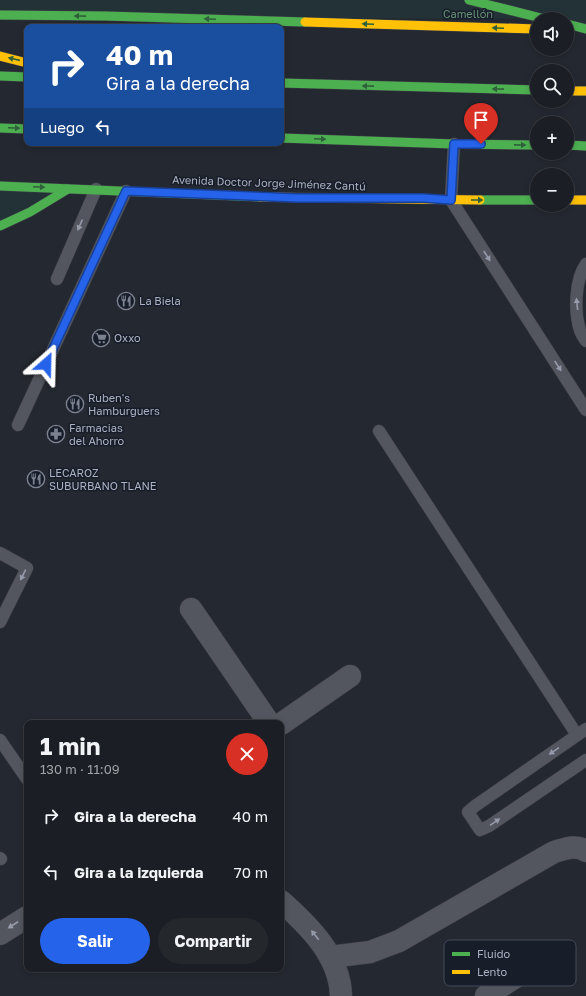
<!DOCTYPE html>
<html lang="es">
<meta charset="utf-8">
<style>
:root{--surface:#1b1e24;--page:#24272c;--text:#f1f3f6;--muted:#a0a2a6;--line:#393c41;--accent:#2563eb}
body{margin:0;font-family:"Golos Text",sans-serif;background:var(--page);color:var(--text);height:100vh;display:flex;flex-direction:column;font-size:15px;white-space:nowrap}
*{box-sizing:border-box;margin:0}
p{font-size:13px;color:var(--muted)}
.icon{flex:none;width:22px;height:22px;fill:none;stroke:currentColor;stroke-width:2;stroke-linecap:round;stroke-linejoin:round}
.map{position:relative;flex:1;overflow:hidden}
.panel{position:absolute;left:24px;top:720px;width:260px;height:252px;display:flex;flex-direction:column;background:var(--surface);border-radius:8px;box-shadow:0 2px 6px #0003,0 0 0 1px var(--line)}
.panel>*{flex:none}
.hud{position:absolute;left:24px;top:24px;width:260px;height:122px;border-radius:8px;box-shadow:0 2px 6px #0003,0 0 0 1px var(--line);background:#1a4fa0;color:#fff;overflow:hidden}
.tools{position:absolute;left:530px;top:12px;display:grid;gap:8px}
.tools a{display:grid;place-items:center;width:44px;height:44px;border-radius:50%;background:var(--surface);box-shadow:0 2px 6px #0003,0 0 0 1px var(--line);font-size:20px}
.pin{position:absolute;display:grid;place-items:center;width:34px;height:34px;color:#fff;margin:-41px -17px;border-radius:50% 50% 50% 0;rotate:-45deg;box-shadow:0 0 4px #0007}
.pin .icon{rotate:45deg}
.me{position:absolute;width:44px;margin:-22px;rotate:25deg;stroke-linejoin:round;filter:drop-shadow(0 0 3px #0008)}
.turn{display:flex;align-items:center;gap:14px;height:84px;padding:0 16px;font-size:18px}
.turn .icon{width:52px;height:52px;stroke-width:2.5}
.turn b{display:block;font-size:28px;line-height:34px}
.then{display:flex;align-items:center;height:38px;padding:0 16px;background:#0003;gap:8px;font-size:15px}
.round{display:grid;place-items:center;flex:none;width:42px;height:42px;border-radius:21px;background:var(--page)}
.headline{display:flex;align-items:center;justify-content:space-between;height:68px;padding:0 16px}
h1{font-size:24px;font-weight:700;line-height:30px}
.cta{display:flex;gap:8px;margin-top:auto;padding:8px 16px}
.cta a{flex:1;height:46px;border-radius:24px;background:var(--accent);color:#fff;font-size:16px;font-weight:700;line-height:46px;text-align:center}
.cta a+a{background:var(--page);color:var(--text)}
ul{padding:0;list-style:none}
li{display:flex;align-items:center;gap:12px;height:56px;padding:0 16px}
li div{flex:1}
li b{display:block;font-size:15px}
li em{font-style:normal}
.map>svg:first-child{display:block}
</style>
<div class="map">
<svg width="586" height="996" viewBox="0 0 586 996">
<rect width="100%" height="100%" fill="#242830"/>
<g fill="#223236">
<polygon points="0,0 586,0 586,30 567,19 0,17"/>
<polygon points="0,187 68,189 0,226"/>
</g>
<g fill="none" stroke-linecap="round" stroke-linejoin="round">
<defs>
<g id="lane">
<polyline points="454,144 451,200 586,410"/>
<path d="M 586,264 C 575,279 574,312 580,330 C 581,334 584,338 586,341"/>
<polyline points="57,279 96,189"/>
<polyline points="18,425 126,191"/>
<polyline points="379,431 577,735"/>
<polyline points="0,553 27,568 0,622"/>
<polyline points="586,729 475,806 468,812 480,830 489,826 586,760"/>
<polyline points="0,740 27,779"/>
<polyline points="0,858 1,859"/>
</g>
<g id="street">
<polyline points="191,609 269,723"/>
<polyline points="281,724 350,676"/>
<path d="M 281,901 C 309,926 340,956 341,996"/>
<polyline points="0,934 27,917"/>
<path d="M 330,957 L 370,952 L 399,941 L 554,852 C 565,849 576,844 586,851"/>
<polyline points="486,996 542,960"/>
</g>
<g id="fast">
<polyline points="469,0 545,19"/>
<polyline points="0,15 105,16 305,22"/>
<polyline points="567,24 586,29"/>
<polyline points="0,76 27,77"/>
<polyline points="281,83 537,90"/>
<polyline points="0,128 27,129"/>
<polyline points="281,138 454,144 537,145"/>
<polyline points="567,145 586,146"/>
<polyline points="0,186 260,197"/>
<polyline points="480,200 537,200"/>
<polyline points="0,226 30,212 68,189"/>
</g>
<g id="slow">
<polyline points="305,22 537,29"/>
<polyline points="0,56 27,63"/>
<polyline points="567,91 586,91"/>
<polyline points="260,197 480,200"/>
<polyline points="567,200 586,200"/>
</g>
</defs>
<use href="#lane" stroke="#404249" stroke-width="13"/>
<use href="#street" stroke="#404249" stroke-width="23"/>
<use href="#fast" stroke="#404249" stroke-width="10"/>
<use href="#slow" stroke="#404249" stroke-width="10"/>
<use href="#lane" stroke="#53565e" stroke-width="12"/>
<use href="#street" stroke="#53565e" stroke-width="22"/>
<use href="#fast" stroke="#4caf50" stroke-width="9"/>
<use href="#slow" stroke="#ffc107" stroke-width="9"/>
</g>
<defs><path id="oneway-solid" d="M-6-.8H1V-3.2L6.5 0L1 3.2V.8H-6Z"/></defs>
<g fill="#2f5f3b">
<use href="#oneway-solid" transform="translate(80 16) rotate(-179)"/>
<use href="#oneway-solid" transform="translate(210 19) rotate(-178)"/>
<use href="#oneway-solid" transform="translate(368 24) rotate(-178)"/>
<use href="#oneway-solid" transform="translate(498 28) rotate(-178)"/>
<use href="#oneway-solid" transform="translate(14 59) rotate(-167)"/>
<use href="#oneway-solid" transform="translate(368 86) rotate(-179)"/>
<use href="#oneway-solid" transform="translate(498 89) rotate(-179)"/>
<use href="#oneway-solid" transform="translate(14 128) rotate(2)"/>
<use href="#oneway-solid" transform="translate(320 139) rotate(2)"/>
<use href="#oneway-solid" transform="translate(520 145) rotate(1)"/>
<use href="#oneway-solid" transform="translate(39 187) rotate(2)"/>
<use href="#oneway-solid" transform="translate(477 200)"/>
</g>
<g fill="#969baa">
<use href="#oneway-solid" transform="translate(80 225) rotate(114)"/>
<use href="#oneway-solid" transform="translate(487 256) rotate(57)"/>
<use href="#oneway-solid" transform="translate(577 304) rotate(-96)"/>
<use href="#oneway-solid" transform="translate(558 366) rotate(57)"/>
<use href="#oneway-solid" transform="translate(23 575) rotate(117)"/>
<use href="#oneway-solid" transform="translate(554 751) rotate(146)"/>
<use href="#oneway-solid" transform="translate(495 822) rotate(-34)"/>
<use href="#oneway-solid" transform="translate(13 925) rotate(147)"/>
<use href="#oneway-solid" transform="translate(315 935) rotate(-128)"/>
</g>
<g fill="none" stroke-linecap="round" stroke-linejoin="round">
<defs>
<polyline id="route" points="46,364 126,191 297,198 423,198 451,200 454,144 481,144"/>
</defs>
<use href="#route" stroke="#184099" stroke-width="10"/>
<use href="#route" stroke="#2563eb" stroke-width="7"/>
</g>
<defs>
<symbol id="restaurant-ring" viewBox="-11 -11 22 22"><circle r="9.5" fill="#181d2a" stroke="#7c8290" stroke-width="1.5"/><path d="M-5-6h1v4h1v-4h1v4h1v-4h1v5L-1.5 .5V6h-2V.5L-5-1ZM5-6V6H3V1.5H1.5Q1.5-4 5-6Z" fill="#7c8290"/></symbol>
<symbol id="supermarket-ring" viewBox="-11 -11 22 22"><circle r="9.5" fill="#181d2a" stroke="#7c8290" stroke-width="1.5"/><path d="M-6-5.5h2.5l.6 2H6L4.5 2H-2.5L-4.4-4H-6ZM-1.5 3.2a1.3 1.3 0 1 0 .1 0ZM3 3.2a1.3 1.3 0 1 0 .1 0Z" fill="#7c8290"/></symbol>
<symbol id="pharmacy-ring" viewBox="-11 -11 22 22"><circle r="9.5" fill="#181d2a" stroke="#7c8290" stroke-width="1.5"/><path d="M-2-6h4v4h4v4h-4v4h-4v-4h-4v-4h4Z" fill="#7c8290"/></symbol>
</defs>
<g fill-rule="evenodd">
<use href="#restaurant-ring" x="116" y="291" width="20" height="20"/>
<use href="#supermarket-ring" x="91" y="328" width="20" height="20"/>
<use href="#restaurant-ring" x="65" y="394" width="20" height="20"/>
<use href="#pharmacy-ring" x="46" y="424" width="20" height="20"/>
<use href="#restaurant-ring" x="26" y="469" width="20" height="20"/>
</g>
<g text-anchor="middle" stroke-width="3" stroke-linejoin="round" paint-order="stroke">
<g font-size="11" fill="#649274" stroke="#181d2a">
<text x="468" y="18">Camellón</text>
</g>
<g font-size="11" fill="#acb2c3" stroke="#181d2a">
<text transform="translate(269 183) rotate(2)" y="4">Avenida Doctor Jorge Jiménez Cantú</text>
</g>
<g font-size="11" fill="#acb2c3" stroke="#181d2a" text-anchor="start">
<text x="139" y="305">La Biela</text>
<text x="114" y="342">Oxxo</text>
<text x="88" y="402">Ruben's<tspan x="88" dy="13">Hamburguers</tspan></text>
<text x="69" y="432">Farmacias<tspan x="69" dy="13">del Ahorro</tspan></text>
<text x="49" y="477">LECAROZ<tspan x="49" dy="13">SUBURBANO TLANE</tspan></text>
</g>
</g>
<rect x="444" y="940" width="132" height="46" rx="6" fill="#181d2a" stroke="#444a58" stroke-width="1"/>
<rect x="452" y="952" width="18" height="4" fill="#4caf50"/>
<rect x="452" y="970" width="18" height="4" fill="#ffc107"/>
<g font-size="11" fill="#acb2c3">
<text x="477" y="958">Fluido</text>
<text x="477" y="976">Lento</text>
</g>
</svg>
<div class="tools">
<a><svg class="icon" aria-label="sound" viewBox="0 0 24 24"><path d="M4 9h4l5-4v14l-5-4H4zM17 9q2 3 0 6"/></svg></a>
<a><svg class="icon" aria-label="search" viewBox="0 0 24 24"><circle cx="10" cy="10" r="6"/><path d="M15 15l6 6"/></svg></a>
<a>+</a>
<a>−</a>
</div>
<div class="pin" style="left:481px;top:144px;background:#d93025"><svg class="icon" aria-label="arrive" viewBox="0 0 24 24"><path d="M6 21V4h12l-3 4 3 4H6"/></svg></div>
<svg class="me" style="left:46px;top:364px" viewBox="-20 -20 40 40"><path d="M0-17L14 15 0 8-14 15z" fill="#2563eb" stroke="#fff" stroke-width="4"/></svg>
<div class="hud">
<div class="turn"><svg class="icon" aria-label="right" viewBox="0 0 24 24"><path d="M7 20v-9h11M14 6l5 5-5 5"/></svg><div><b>40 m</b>Gira a la derecha</div></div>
<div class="then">Luego<svg class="icon" aria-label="left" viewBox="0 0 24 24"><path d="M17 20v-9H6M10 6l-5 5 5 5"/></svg></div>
</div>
<section class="panel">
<div class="headline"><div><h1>1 min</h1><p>130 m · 11:09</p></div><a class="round" style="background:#d93025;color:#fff"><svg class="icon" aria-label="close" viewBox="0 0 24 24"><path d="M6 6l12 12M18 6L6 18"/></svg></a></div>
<ul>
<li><svg class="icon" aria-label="right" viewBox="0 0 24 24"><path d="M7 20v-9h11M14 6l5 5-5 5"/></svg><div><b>Gira a la derecha</b></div><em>40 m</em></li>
<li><svg class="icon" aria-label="left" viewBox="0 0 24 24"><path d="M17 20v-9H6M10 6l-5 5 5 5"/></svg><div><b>Gira a la izquierda</b></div><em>70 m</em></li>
</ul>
<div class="cta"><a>Salir</a><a>Compartir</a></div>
</section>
</div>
